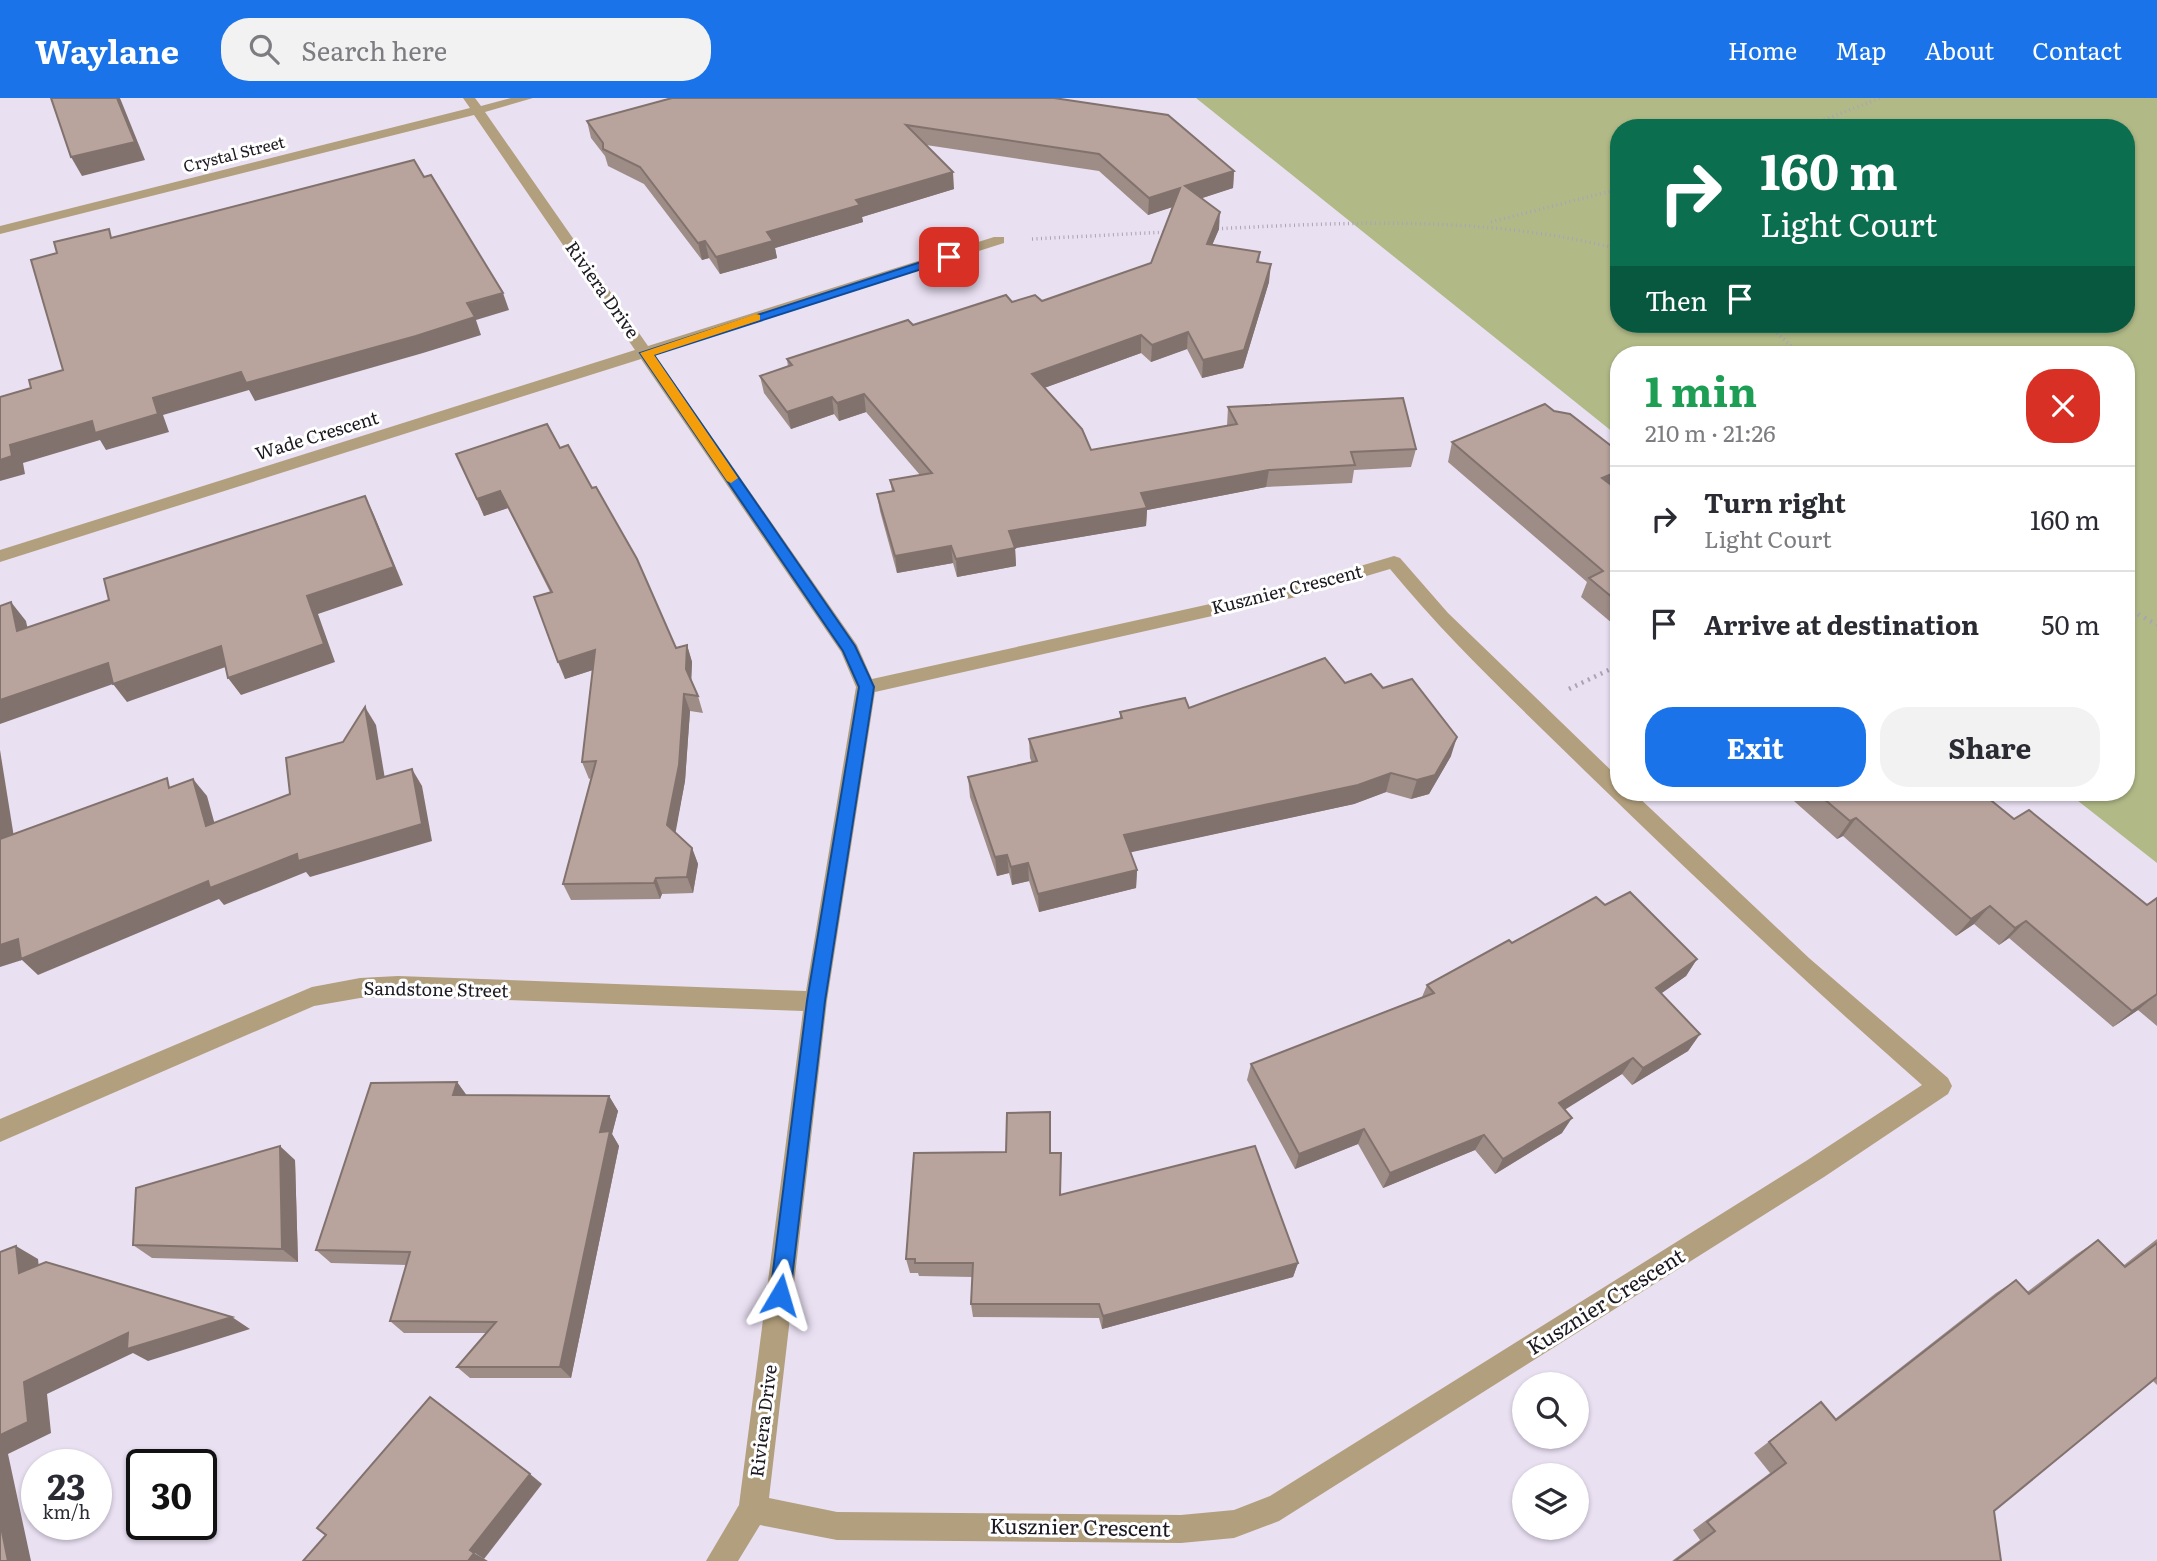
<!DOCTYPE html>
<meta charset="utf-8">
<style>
:root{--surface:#fff;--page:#f2f2f3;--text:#2b2b33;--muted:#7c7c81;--line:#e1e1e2;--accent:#1a73e8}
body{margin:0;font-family:Literata,serif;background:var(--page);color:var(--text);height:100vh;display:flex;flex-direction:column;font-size:26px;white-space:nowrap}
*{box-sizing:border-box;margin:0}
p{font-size:23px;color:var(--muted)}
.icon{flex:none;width:38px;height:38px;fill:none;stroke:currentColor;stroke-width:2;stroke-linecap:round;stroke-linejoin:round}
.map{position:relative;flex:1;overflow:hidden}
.sheet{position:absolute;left:1610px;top:248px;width:525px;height:455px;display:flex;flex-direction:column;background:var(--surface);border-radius:28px;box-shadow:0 2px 5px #0004}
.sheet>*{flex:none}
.banner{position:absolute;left:1610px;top:21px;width:525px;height:214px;border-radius:28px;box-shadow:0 2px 5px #0004;background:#0b6e4f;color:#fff;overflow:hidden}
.controls{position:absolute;left:1512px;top:1274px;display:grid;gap:14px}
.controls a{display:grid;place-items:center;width:77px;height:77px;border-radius:50%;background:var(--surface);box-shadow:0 2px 5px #0004;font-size:35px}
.speed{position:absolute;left:21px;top:1351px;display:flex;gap:14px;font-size:35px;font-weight:700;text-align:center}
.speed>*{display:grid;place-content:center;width:91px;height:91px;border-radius:50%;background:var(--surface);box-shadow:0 2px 5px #0004;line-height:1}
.speed small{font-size:18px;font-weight:400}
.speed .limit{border:4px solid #111;border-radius:10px;background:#fff;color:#111}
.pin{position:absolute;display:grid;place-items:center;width:60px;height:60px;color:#fff;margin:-30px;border-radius:14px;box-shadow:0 4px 10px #0006}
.me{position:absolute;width:77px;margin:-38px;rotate:7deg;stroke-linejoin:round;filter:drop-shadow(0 0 5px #0008)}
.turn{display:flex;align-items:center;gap:24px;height:147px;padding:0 35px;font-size:32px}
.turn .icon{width:91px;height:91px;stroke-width:2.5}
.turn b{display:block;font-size:49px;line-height:60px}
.then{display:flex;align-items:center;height:66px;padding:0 35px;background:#0003;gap:14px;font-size:26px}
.round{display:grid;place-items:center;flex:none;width:74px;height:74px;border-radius:28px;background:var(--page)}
.overview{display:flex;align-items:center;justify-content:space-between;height:119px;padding:0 35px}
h1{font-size:42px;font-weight:700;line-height:52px;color:#1e9e55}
.cta{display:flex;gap:14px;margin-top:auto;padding:14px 35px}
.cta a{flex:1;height:80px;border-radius:28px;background:var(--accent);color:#fff;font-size:28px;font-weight:700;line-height:80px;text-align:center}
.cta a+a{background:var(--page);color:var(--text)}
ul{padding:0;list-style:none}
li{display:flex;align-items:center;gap:21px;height:105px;padding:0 35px;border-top:2px solid var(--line)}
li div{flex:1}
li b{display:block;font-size:26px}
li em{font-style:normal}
header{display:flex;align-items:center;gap:42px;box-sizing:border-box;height:98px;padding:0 35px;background:var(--accent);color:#fff}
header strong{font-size:33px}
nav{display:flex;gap:38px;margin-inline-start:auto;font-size:24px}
.search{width:490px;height:63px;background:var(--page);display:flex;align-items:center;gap:18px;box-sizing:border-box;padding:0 24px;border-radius:28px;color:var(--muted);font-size:26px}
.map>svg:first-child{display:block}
</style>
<header>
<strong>Waylane</strong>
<div class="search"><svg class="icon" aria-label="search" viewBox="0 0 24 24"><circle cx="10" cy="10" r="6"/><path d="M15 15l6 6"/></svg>Search here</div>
<nav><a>Home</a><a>Map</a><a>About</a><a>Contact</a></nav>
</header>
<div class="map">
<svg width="2157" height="1463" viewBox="0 0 2157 1463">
<rect width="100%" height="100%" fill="#e9e0f2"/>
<path fill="#b1ba87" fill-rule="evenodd" d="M 1196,0 L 2157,0 L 2157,765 L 2068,695 L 2126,695 L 2126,257 L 1619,257 L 1619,339 ZM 1619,30 L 2126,30 L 2126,226 L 1619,226 Z"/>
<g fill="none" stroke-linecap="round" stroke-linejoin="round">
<g stroke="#aba4b2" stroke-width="3.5" stroke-dasharray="1 3.5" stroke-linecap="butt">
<polyline points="1803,30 1880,0"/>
<polyline points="1491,124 1619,91"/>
<path d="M 1213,131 C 1353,124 1482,117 1619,151"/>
<polyline points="1032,141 1166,134"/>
<polyline points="1767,226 1801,257"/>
</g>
<g stroke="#aba4b2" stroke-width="4.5" stroke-dasharray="2 5" stroke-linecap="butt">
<polyline points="2126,509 2157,527"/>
<polyline points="1569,591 1619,567"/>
</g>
<path fill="#b29f7d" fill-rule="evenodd" d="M 463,0 L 475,0 L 481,8 L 511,0 L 533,0 L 485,14 L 648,248 L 994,139 L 1004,139 L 1004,145 L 654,256 L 857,547 L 872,581 L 1296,487 L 1394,458 L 1400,460 L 1448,515 L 1619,680 L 1619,695 L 1634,695 L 1809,860 L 1948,980 L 1952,988 L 1948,996 L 1824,1079 L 1279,1423 L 1234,1440 L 1181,1445 L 837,1442 L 760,1427 L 738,1463 L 706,1463 L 739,1407 L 803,913 L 398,898 L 360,900 L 314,908 L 0,1044 L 0,1021 L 312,889 L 360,880 L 398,878 L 806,893 L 856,589 L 841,554 L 641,261 L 0,464 L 0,452 L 635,252 L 474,17 L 0,136 L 0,128 L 470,10 ZM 1390,471 C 1450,544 1518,607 1585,673 C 1695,780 1806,885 1922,987 L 1806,1063 L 1270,1398 L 1234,1412 L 1181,1417 L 837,1414 L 769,1400 L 827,903 L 875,594 L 1296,499 Z"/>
</g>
<g fill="#9e8c87">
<polygon points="1054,0 1234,73 1233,90 1202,100 1219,131 1212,147 1260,154 1259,165 1269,184 1243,270 1202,280 1187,251 1151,264 1141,255 1044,290 1091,352 1227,328 1228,309 1416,351 1411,369 1354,372 1352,385 1266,389 1147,412 1146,428 1015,450 1016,468 957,479 953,465 897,475 880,413 877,396 892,393 890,382 920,377 866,314 839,323 834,316 791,331 764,295 760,278 788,269 787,261 913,227 1012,204 1042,203 1151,165 1172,109 1148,117 1099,73 926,47 954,91 862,119 863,124 775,150 777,160 720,176 709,160 702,162 644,86 608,68 605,58 591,40 587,23"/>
<polygon points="1554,313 1619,354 1619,389 1615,391 1619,393 1619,531 1581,499 1587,484 1448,364 1452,344"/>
<polygon points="456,356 676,550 687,547 692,564 691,583 698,598 703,615 690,613 685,683 675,734 692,750 698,766 693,795 662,796 660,801 571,802 563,786 591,680 589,681 582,664 593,572 565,581 550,494 508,410 484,418"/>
<polygon points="1345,585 1383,590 1451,658 1429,696 1411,701 1386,694 1354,706 1130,754 1137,772 1136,790 1039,814 1029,783 1012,787 1009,775 997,778 970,699 968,679 1032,665 1030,660 1029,641 1120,621 1120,614 1189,610"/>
<polygon points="1786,695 1982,695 2014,721 2147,807 2157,800 2157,928 2138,912 2113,929 2009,840 1999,847 1974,826 1956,838 1843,738 1837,741 1786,696"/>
<polygon points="1605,807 1697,861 1686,878 1661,895 1700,936 1688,953 1632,987 1622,976 1565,1011 1562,1035 1495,1076 1475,1052 1383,1090 1358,1046 1295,1071 1247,982 1251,966 1422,899 1427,887 1512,845"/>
<polygon points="457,984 466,997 609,998 618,1013 612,1036 619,1048 571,1280 470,1280 457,1269 486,1235 404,1235 390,1223 407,1167 331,1165 316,1152"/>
<polygon points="1051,1030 1051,1055 1061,1097 1298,1165 1293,1179 1102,1231 1099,1220 973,1219 971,1206 972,1179 919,1178 918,1175 910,1175 906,1161 1006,1054"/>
<polygon points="295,1062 298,1164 152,1160 133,1147"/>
<polygon points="2157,1141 2157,1287 2153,1283 1994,1413 2001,1463 1672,1463 1700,1442 1693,1432 1770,1375 1754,1355 1821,1304 1835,1321 1996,1195 2016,1182 2027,1194 2077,1156 2098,1142 2124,1167"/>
</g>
<g fill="#81726e">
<polygon points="117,0 120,0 145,62 82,78 71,59"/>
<polygon points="1234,73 1233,90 1184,106 1185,88"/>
<polygon points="953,74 954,91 862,119 863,124 775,150 777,160 720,176 716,159 767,134 856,102"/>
<polygon points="1180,90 1179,107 1148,117 1149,100"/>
<polygon points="1220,114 1219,131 1205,164 1207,146"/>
<polygon points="705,143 709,160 702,162 698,145"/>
<polygon points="1271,166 1269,184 1243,270 1202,280 1203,262"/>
<polygon points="503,195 509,212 476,222 481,237 423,255 255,303 249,292 163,317 169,334 106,352 100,342 23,365 25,376 0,383 0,362 10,347 153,300"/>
<polygon points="1188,234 1187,251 1151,264 1152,247"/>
<polygon points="1141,237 1141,255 1033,294 1032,276"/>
<polygon points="864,296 866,314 839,323 837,305"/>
<polygon points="832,299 834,316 791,331 787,314"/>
<polygon points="1269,372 1266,389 1147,412 1146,428 1010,451 1009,433 1141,395"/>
<polygon points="1619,373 1619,389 1595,400 1602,380"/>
<polygon points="500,393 508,410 484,418 477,401"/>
<polygon points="365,398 374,417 403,487 318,516 335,564 241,597 228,580 307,498"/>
<polygon points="951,448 953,465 897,475 895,458"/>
<polygon points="1015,450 1016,468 957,479 956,461"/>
<polygon points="11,504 26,523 32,551 17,533"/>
<polygon points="687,547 692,564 691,588 686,571"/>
<polygon points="221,548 234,566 127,604 113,586 0,626 0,602 108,565"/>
<polygon points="595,552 602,569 565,581 558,564"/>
<polygon points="684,596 690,613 685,683 674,743 667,727"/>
<polygon points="365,609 376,627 388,699 377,681"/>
<polygon points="1457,639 1451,658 1429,696 1411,701 1417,682"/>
<polygon points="0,652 17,758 0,741"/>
<polygon points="412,671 422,688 432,743 310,779 306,774 224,807 219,801 38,877 22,862 0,869 0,847"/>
<polygon points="1391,675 1386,694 1354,706 1123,756 1124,737"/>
<polygon points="193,681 207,698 220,745 206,728"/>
<polygon points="1856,720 1843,738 1837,741 1850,723"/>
<polygon points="692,750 698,766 693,795 687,779"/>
<polygon points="1007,757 1009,775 997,778 995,759"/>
<polygon points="1028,765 1029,783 1012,787 1011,769"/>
<polygon points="1137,772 1136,790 1039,814 1038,796"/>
<polygon points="656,780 662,796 660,801 654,785"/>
<polygon points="1990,808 1974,826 1956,838 1971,821"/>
<polygon points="2026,823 2009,840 1999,847 2015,830"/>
<polygon points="1697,861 1686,878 1645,907 1656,890"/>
<polygon points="2157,896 2138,912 2113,929 2132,913"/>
<polygon points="1700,936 1688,953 1632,987 1643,970"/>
<polygon points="1633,960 1622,976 1550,1021 1559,1005"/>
<polygon points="457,984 468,999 453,997"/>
<polygon points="609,998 618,1013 612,1036 619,1048 571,1280 560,1269 600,1034"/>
<polygon points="1572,1020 1562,1035 1495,1076 1503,1061"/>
<polygon points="1364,1031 1358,1046 1295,1071 1299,1056"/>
<polygon points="1484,1037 1475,1052 1383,1090 1390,1075"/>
<polygon points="280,1048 295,1062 298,1164 282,1151"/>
<polygon points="16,1148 38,1161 41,1188 19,1175"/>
<polygon points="1298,1165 1293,1179 1102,1231 1103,1218"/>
<polygon points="232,1219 250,1231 148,1263 133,1255 47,1296 51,1335 8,1356 31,1463 8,1463 0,1424 0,1337 24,1284 128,1235"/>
<polygon points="530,1376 542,1386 484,1461 470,1452"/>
<polygon points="474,1455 488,1463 468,1463"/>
</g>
<g fill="#b8a39d" stroke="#81726e" stroke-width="2">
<polygon points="51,0 117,0 135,44 71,59"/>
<polygon points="672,0 1054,0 1168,17 1234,73 1185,88 1220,114 1207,146 1260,154 1257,164 1271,166 1244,252 1203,262 1188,234 1152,247 1141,237 1032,276 1082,331 1091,352 1237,326 1228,309 1403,300 1416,351 1351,354 1355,367 1269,372 1141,395 1147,410 1009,433 1015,450 956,461 951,448 895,458 877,396 894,393 890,382 932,375 864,296 837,305 832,299 787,314 760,278 792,267 787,261 908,222 913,227 1006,197 1012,204 1035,197 1042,203 1151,165 1180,90 1149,100 1099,56 906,27 953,74 856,102 860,107 767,134 773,143 716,159 705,143 698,145 640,69 603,51 603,45 587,23"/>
<polygon points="414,62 424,79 431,77 503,195 467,205 475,219 416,238 246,285 241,274 153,300 158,316 95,335 92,323 10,347 12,358 0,362 0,299 31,290 29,282 63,272 31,162 57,155 54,144 109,131 111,140"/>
<polygon points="1545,306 1554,313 1570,316 1619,354 1619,373 1602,380 1619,393 1619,505 1589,480 1603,473 1452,344"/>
<polygon points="547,326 560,350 568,347 592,390 596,389 637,461 676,550 687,547 686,571 698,598 684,596 679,667 667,727 692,750 687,779 656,780 654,785 563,786 596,663 582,664 595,552 558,564 534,499 552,494 500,393 477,401 456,356"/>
<polygon points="365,398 394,469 307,498 324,546 228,580 221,548 113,586 108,565 0,602 0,508 11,504 17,533 109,502 104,481"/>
<polygon points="1325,560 1345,585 1371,576 1383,590 1412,581 1457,639 1435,677 1417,682 1391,675 1358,687 1124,737 1137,772 1038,796 1028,765 1011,769 1007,757 995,759 968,679 1037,663 1029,641 1122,620 1120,614 1185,600 1189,610"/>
<polygon points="365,609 377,681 412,671 422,726 298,763 297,756 210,790 208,783 21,861 18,841 0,847 0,741 167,680 169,690 193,681 206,728 290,696 286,660 343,644"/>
<polygon points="1817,695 1982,695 2014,721 2029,712 2147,807 2157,800 2157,896 2132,913 2026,823 2015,830 1990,808 1971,821 1856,720 1850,723"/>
<polygon points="1630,794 1697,861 1656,890 1700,936 1643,970 1633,960 1559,1005 1572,1020 1503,1061 1484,1037 1390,1075 1364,1031 1299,1056 1251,966 1434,895 1427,887 1509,842 1512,845 1596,799 1605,807"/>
<polygon points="457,984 453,997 609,998 600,1034 610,1033 560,1269 457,1269 496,1224 390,1223 410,1154 316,1152 371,985"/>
<polygon points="1050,1014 1050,1055 1061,1055 1060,1097 1255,1048 1298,1165 1103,1218 1099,1206 971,1206 973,1165 915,1165 915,1161 906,1161 914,1055 1006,1054 1007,1015"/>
<polygon points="280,1048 282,1151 133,1147 136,1090"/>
<polygon points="2098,1142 2125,1169 2157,1145 2157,1279 1994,1413 2001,1463 1675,1463 1715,1433 1707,1424 1786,1365 1769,1344 1821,1304 1836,1322 2016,1182 2029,1196"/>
<polygon points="16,1148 19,1175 46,1164 232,1219 127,1251 128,1235 24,1284 28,1324 0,1337 0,1154"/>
<polygon points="430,1299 530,1376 470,1452 474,1455 468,1463 303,1463 326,1437 317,1430"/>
<polygon points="0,1424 8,1463 0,1463"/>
</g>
<polygon fill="#1a73e8" stroke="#114b97" stroke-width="2" points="949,155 953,156 953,161 654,257 855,548 874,589 825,903 790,1197 787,1204 780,1207 773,1204 770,1197 807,903 859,589 843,553 640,255"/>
<polygon fill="#f59e0b" points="756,216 760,217 760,222 654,257 738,380 731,385 727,383 640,255"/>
<g text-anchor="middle" stroke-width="6" stroke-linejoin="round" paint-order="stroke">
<g font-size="16" fill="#1c1920" stroke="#fff">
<text transform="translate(234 56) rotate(-14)" y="6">Crystal Street</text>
</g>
<g font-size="18" fill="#1c1920" stroke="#fff">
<text transform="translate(602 192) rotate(55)" y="6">Riviera Drive</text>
<text transform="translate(317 338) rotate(-17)" y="6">Wade Crescent</text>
<text transform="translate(1287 492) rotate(-14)" y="6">Kusznier Crescent</text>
<text transform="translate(436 892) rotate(1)" y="6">Sandstone Street</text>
<text transform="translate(764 1323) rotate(-83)" y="6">Riviera Drive</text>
</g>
<g font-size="21" fill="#1c1920" stroke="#fff">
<text transform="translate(1606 1204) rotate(-32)" y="7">Kusznier Crescent</text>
<text transform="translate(1080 1430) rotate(1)" y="7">Kusznier Crescent</text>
</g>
</g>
</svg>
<div class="controls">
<a><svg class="icon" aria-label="search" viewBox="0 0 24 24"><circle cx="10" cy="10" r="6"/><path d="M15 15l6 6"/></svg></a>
<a><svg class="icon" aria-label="layers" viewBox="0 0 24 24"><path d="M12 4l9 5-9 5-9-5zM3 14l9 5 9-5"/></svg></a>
</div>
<div class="speed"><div>23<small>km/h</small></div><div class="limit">30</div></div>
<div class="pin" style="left:949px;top:159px;background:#d93025"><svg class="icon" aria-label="arrive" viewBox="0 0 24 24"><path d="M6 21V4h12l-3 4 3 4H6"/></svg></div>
<svg class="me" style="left:780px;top:1197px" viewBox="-20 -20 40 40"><path d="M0-17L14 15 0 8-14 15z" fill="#1a73e8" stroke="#fff" stroke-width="4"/></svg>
<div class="banner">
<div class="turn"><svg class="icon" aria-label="right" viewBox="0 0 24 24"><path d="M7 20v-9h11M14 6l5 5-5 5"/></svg><div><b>160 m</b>Light Court</div></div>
<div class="then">Then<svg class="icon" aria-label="arrive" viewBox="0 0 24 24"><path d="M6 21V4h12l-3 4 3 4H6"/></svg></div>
</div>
<section class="sheet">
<div class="overview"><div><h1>1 min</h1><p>210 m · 21:26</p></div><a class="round" style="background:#d93025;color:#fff"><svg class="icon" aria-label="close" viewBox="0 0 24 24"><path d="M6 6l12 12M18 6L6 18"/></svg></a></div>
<ul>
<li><svg class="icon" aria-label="right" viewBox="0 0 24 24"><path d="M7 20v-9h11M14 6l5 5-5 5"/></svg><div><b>Turn right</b><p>Light Court</p></div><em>160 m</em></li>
<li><svg class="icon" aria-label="arrive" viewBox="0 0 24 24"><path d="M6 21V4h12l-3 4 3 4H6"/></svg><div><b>Arrive at destination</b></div><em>50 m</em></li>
</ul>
<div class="cta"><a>Exit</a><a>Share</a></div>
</section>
</div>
